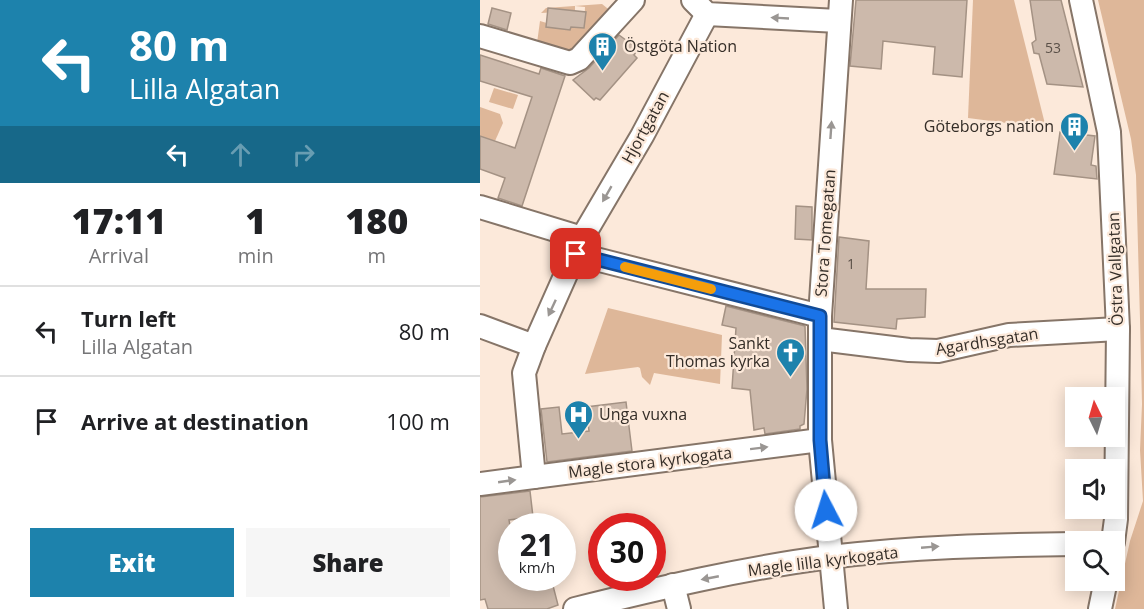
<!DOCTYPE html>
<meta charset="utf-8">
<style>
:root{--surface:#fff;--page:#f6f6f6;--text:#202124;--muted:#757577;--line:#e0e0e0;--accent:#1d82ac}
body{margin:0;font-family:"Open Sans",sans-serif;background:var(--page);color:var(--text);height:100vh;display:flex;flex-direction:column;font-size:22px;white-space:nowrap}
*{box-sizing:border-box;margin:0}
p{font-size:20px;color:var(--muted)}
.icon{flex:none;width:33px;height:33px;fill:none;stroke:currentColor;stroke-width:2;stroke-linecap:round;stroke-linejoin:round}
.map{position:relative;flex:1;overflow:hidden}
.side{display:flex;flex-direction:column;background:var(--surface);width:480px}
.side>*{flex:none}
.hud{background:#1d82ac;color:#fff;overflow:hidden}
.needle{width:39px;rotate:355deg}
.buttons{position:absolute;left:585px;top:387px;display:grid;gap:12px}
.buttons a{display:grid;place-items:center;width:60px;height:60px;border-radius:0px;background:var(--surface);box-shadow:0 3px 15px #0003;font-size:30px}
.speed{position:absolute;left:18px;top:513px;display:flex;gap:12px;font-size:30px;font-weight:700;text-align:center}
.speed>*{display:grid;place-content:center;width:78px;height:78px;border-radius:50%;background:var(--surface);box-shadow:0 3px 15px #0003;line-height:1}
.speed small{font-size:15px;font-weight:400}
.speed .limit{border:9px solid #d22;background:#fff;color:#111}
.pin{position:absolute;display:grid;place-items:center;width:51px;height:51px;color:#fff;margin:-26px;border-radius:12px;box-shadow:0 3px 9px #0006}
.me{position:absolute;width:66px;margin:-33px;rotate:355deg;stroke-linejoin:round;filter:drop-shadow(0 0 4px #0008)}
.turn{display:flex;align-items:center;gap:21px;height:126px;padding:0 30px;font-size:27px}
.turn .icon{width:78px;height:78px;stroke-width:2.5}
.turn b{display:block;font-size:42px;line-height:51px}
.lanes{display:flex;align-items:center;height:57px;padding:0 30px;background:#0003;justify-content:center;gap:30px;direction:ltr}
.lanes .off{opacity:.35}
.eta{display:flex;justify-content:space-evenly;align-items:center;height:102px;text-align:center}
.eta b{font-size:36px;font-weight:800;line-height:42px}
.action{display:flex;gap:12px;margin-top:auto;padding:12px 30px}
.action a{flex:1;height:69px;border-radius:0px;background:var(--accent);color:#fff;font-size:24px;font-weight:800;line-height:69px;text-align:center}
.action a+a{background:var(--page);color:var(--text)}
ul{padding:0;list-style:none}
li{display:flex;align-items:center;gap:18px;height:90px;padding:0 30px;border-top:2px solid var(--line)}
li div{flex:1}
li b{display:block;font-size:22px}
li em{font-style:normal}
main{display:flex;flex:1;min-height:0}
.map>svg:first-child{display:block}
</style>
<main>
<section class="side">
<div class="hud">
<div class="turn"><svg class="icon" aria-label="left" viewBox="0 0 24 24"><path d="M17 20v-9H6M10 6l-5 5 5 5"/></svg><div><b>80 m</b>Lilla Algatan</div></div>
<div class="lanes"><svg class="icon" aria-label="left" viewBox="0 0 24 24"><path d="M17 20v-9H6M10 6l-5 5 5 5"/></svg><svg class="icon off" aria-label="ahead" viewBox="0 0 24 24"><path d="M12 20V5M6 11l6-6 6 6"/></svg><svg class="icon off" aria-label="right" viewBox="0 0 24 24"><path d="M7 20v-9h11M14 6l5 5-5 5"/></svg></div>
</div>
<div class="eta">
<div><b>17:11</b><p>Arrival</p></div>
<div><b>1</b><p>min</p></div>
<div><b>180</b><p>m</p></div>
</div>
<ul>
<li><svg class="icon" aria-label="left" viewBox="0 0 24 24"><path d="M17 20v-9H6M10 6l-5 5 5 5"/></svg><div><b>Turn left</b><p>Lilla Algatan</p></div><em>80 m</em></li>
<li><svg class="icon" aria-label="arrive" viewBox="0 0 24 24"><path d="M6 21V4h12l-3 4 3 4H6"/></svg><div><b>Arrive at destination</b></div><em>100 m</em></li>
</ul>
<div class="action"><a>Exit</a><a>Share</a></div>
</section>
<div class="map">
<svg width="664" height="609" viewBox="0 0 664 609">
<rect width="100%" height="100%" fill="#fce9da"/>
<g fill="#deb799">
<polygon points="493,0 534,0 566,128 488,118"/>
<polygon points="618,0 664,0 664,609 635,609 650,541 663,501 660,450 662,404 660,319 656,175 651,139"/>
<polygon points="122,4 132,12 93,50 88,51 57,43 60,21 90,30 91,27 104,28 105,7 95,6 95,11 61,13 66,8"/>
<polygon points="14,88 38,95 33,109 9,102"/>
<polygon points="0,107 20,114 23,123 15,141 0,137"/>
<polygon points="128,308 242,335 240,384 174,373 170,385 162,377 160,368 158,367 105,374"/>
</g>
<g fill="#ccb9ab" stroke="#a49284" stroke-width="1.5">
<polygon points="376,0 487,0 482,77 453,74 455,47 403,41 401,69 370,66"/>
<polygon points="550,0 581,0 603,87 567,84 559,54 554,53 552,43 556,40"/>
<polygon points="12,8 31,13 27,30 8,24"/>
<polygon points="68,8 106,12 104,28 91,27 90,30 66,27"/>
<polygon points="139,35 158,49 154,55 157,58 120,100 116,98 114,100 93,80 109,68"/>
<polygon points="0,55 59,74 61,68 85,76 42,206 18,198 25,178 0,169 0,136 35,148 52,97 0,81"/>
<polygon points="580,132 615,136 611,165 616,166 617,179 574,174"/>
<polygon points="316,206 332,207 332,240 315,239"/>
<polygon points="359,237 389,241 386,289 446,289 445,317 417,319 416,329 354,322"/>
<polygon points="246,306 325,326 327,389 324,424 320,426 320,429 285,434 284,428 274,430 270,390 252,388 256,328 242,325"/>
<polygon points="146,402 152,451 67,462 61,409 79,407 82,434 109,431 106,407"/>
<polygon points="50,491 53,517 29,520 32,537 32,578 71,578 78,605 67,609 8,609 5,599 0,600 0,497"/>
</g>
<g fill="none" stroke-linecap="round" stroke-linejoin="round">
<defs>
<g id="minor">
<polyline points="213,0 227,14 358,21"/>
<polyline points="601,0 629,132 638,329 636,519 633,542"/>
<polyline points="0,36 90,63 99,59 153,0"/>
<polyline points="0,207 102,238"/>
<polyline points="96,254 340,316"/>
<polyline points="0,326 54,346"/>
<polyline points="340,339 429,350 458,351 529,335 638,329"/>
<polyline points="54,477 44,373 54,346 102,238 162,136 227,14"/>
<polyline points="0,484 340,440"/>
<polyline points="193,585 199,609"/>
<path d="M 95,609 C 179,588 264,568 350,557 C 432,547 513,545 596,544"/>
<polyline points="356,609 340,440 340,316 361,0"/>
<polyline points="620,609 626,580"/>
</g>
</defs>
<use href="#minor" stroke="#867568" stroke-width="26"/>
<use href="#minor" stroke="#fff" stroke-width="22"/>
</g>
<defs><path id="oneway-solid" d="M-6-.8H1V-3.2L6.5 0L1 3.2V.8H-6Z" transform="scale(1.5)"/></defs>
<g fill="#9a9693">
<use href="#oneway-solid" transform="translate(300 18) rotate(-177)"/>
<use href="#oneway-solid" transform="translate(351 130) rotate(-86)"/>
<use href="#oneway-solid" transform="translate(127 194) rotate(120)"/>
<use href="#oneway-solid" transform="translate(72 308) rotate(115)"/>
<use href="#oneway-solid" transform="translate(279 448) rotate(-7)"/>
<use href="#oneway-solid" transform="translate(27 481) rotate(-8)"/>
<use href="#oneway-solid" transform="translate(450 547) rotate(-5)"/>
<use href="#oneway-solid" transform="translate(230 578) rotate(169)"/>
</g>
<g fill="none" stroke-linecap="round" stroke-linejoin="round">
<defs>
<polyline id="route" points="96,254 340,316 340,440 346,510"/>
</defs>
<use href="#route" stroke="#114b97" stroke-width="15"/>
<use href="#route" stroke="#1a73e8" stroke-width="10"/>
<polyline stroke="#f59e0b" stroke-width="10" points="145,267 231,289"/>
</g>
<defs>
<symbol id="building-pin" viewBox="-11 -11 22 30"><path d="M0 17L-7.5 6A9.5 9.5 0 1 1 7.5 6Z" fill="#1d82ac" stroke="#fce9da"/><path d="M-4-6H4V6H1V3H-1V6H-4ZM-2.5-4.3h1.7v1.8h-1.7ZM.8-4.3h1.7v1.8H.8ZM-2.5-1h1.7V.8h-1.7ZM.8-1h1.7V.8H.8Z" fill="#fff"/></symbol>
<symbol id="church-pin" viewBox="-11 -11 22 30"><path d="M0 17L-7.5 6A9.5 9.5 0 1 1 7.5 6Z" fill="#1d82ac" stroke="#fce9da"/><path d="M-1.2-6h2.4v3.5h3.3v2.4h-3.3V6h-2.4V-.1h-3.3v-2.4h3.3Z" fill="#fff"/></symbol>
<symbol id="hospital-pin" viewBox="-11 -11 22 30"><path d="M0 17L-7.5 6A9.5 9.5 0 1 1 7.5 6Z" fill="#1d82ac" stroke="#fce9da"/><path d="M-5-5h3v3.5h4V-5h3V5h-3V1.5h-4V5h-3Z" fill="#fff"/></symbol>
</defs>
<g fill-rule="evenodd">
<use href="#building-pin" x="106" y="30" width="33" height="45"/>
<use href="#building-pin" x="578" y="110" width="33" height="45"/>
<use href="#church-pin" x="294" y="336" width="33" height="45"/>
<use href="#hospital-pin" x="82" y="398" width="33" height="45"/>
</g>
<g text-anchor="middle" stroke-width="4.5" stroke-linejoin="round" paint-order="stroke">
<g font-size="14" fill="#5a5048">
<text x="573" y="53">53</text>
<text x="371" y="269">1</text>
</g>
<g font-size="16" fill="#342d27" stroke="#fce9da" text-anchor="start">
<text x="144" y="52">Östgöta Nation</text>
<text x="574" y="132" text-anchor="end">Göteborgs nation</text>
<text x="290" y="349" text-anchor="end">Sankt<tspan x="290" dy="18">Thomas kyrka</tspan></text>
<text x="119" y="420">Unga vuxna</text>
</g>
<g font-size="16" fill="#342d27" stroke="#fce9da">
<text transform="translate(165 127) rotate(-61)" y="6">Hjortgatan</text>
<text transform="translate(345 233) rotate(-86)" y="6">Stora Tomegatan</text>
<text transform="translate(635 269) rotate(-92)" y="6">Östra Vallgatan</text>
<text transform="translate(507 341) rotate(-9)" y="6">Agardhsgatan</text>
<text transform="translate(170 462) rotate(-7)" y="6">Magle stora kyrkogata</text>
<text transform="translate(343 561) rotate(-7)" y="6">Magle lilla kyrkogata</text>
</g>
</g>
</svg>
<div class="buttons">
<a><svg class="needle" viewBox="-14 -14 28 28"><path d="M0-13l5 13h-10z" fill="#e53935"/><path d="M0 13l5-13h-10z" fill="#757577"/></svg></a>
<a><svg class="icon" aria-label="sound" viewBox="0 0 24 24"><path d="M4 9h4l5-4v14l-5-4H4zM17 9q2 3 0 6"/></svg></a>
<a><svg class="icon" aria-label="search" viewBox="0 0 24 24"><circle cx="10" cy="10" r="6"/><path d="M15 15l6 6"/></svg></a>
</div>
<div class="speed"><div>21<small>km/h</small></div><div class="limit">30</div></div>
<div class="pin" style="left:96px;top:254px;background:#d93025"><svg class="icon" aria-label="arrive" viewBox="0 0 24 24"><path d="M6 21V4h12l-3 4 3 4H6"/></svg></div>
<svg class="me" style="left:346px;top:510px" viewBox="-20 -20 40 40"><circle r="19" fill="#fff"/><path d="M0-13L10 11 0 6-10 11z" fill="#1a73e8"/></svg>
</div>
</main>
